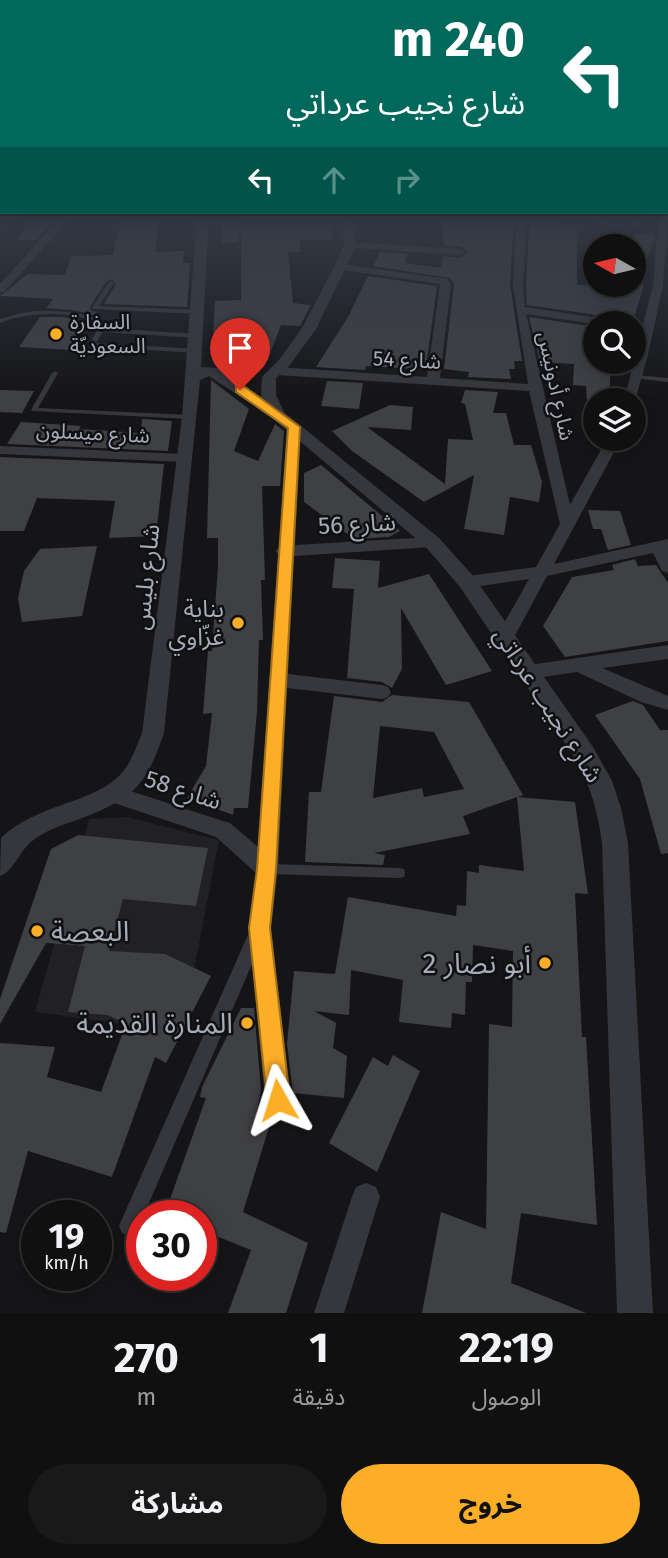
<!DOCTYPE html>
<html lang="ar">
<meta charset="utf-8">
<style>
:root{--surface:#101011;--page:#19191a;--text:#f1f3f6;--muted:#9c9d9f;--line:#303031;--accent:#fcae27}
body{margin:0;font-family:"Fira Sans","Noto Sans Arabic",sans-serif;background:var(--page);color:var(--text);direction:rtl;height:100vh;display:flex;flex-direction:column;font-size:26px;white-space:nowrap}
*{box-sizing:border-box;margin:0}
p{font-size:23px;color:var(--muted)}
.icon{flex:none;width:38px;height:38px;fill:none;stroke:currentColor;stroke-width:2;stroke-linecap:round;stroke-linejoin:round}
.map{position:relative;height:1313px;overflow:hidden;direction:ltr}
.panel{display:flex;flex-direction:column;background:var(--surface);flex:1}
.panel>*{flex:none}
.top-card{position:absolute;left:0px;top:0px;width:668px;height:214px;box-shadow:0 4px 18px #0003,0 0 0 2px var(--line);direction:rtl;background:#00695c;color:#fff;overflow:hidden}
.needle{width:46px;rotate:278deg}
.tools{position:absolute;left:583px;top:234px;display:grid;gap:14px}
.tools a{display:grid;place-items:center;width:63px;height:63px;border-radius:50%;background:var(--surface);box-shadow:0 4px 18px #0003,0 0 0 2px var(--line);font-size:35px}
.speed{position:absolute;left:21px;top:1200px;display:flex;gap:14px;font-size:35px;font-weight:700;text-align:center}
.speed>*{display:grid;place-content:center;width:91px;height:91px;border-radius:50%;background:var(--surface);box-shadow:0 4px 18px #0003,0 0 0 2px var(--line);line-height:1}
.speed small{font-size:18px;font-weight:400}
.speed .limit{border:10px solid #d22;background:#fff;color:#111}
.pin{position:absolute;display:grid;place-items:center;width:60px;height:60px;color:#fff;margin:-72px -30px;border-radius:50% 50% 50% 0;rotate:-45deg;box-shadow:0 0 7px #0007}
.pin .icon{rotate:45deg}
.me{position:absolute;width:77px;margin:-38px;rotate:354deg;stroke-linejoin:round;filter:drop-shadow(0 0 5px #0008)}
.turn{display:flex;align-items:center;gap:24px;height:147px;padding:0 28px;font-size:32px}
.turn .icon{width:91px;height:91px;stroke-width:2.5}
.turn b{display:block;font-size:49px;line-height:60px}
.lanes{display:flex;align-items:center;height:66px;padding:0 28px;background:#0003;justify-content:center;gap:35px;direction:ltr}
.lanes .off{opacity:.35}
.eta{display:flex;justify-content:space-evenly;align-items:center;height:119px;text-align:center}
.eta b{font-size:42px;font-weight:700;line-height:49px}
.action{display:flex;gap:14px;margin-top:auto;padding:14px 28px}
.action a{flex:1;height:80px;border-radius:42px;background:var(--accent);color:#111;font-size:28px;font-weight:700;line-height:80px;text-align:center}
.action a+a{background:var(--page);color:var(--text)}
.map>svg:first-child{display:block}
</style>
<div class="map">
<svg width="668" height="1313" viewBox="0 0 668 1313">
<rect width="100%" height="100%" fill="#151517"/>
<polygon fill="#212124" points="127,817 219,840 182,1032 35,1012 89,819"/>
<g fill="#3f4044" fill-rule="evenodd">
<polygon points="122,214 161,214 155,252 184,251 183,263 190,263 187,307 104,304 116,284 112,279 106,282 90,307 91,311 97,312 94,315 72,310 46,308 53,299 0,296 28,274 65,275 71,256 113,255"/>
<polygon points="441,214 514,214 510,285 522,361 514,361 515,369 509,369 511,379 468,377 469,372 444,369 454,284 450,278 373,266 380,252 407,254 405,263 441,268 443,256 460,258 466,254 467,251 461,247 444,245"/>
<polygon points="530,214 559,214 560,223 577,227 577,285 634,285 634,233 655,235 639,285 644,285 632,324 618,318 527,305 526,285"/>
<polygon points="29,221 53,221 36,240 18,240"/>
<polygon points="330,223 333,239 300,240 300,252 288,252 293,303 311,305 300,326 281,325 267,362 241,360 250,337 213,335 215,301 241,300 241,226"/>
<polygon points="222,226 239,226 238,242 222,243"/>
<polygon points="368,276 437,286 426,367 414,366 413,369 366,366 365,370 316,367 348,317"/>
<polygon points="40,317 64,317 90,323 72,350 19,347"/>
<polygon points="529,317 595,327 595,362 610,362 610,401 587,401 586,386 573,385 574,364 540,362"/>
<polygon points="211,380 249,409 234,451 258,461 275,424 284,431 280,486 262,486 265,580 261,580 263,640 259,640 257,712 248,808 234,808 233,815 187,798 206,766 212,713 203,714 208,651 212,651 218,566 218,538 207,538"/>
<polygon points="327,381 363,383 359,409 321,406"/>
<polygon points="0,390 34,391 22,413 0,412"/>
<polygon points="465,390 498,392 493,413 506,413 514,445 531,445 542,482 539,502 510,497 504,535 464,529 474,475 424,502 352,451 332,431 390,405 413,407 411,430 367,427 445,484 448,439 473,440 465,404 461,403"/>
<polygon points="142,419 172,421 168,451 7,444 21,422 81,426 79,429 141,433"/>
<polygon points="0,457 164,464 156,536 109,538 115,501 37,498 24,531 0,531"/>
<polygon points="321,465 400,531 389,537 354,539 304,502 304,473"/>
<polygon points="588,510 620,511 631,545 608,550 601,529 593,529"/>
<polygon points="97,546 82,616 22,622 18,598 24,571 40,549"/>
<polygon points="335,558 380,561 378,588 429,574 492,671 446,685 401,608 402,669 392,688 382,682 347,678 354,589 332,588"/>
<polygon points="635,559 638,566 656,565 668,583 668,641 565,657 543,626 572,577 614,570 612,565"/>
<path d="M 392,695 L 469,702 L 523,795 L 463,816 L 470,834 L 374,853 L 385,855 L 383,865 L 305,862 L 309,792 L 321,792 L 334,696 L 382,702 ZM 380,726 L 434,732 L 464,789 L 424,797 L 422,788 L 373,798 Z"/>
<polygon points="633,701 643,705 660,730 668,730 668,853 661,854 640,779 595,715"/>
<polygon points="517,797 575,802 588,894 575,893 582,1037 586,1037 597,1225 521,1213 511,1283 586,1313 422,1313 441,1212 486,1229 489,1024 512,1027 513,951 473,945 472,982 466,982 465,1015 452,1013 451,1028 399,1022 403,980 351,970 349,1015 314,1011 336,1023 333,1048 347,1056 344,1098 293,1093 287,1044 294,971 335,974 348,897 456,916 457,905 466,906 467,871 479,873 479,865 524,871"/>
<polygon points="78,835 208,848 196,906 123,899 109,951 165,954 211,976 166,1063 155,1057 112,1177 28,1151 6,1233 0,1232 0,1043 55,1047 47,1077 101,1092 126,1024 108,1015 68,1012 85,946 46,943 0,1024 0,999 51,849"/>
<polygon points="241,1008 254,1008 261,1090 255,1122 269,1127 243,1212 308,1243 286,1313 228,1313 251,1250 201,1230 201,1216 164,1216 206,1098 200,1097 202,1087"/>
<polygon points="393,1055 420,1071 377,1172 329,1143 373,1057 388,1066"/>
</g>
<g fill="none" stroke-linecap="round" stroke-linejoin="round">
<g fill="#36373c" fill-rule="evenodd">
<path d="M 648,214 L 636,216 L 639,226 C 623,229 604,230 592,218 L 599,215 ZM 631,216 L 634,224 C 621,226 608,226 597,218 Z"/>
<polygon points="111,281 114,283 99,306 198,310 201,312 198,314 93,309 92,308 108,283"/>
<path d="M 36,311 C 59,311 84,311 105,323 L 104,328 L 197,334 L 200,336 L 197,338 L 103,332 L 96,343 L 196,349 L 199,351 L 196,353 L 90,346 L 89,345 L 100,325 C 73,309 28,312 0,323 L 0,319 L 21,313 Z"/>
<polygon points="55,371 58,373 38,408 190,415 193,417 190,419 32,411 31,410 52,373"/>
<polygon points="636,375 668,378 668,382 634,378 634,376"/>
<polygon points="269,864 400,868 404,869 405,873 404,877 400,878 269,874 265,873 264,869 265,865"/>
</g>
<polygon fill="#36373c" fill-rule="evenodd" points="257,926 263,928 265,934 136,1233 129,1236 122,1233 119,1226 122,1219 251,928"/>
<g fill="#36373c" fill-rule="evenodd">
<polygon points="64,214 74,214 4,292 0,293 0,284"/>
<polygon points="517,214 527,214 523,285 525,307 618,321 624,324 595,324 526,314 570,505 607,439 621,439 554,564 668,539 668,573 662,571 653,553 547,576 512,641 500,641 497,636 529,579 467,588 459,582 467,576 536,567 560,524 529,391 277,375 271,371 277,367 427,377 440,284 336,269 335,267 340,264 448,279 451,284 440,378 528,384 513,285"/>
<polygon points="659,214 668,214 663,285 648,355 634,404 634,401 624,401 653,285"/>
<polygon points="349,215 352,216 352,220 202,224 197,221 202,218"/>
<polygon points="350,242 460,249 465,252 460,255 346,247 345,245"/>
<polygon points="294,423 301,427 295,545 432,537 440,542 432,547 294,556 288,674 382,685 388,687 391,692 388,697 382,699 287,688 278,869 271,928 291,1100 287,1109 278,1113 269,1109 265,1100 249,928 256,873 216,837 105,800 102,794 105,788 112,785 223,821 230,823 258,847 278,555 276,551 279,547 287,427"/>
<polygon points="0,446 184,454 191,458 184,462 0,454"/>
<polygon points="668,645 668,659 602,668 668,696 668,710 641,702 577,672 529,679 523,677 520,672 523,667 529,665"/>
<polygon points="366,1183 376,1187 380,1197 344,1313 314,1313 352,1197 356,1187"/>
</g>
<path fill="#36373c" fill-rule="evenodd" d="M 197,214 L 209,214 L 201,367 L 217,368 L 261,397 L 262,377 L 279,360 L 302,328 L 334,267 L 344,245 L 341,214 L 353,214 L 356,245 L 346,267 L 316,329 L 289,366 L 276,378 L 276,395 L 284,412 L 439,538 L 474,577 L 593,747 L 612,781 L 621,808 L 628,843 L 653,1313 L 617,1313 L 602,843 C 598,813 591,788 577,761 L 460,587 L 425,546 L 271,417 L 209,376 L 200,380 L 164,733 C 145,789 132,799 77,820 C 61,825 45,831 32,841 C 19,851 15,870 0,876 L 1,838 C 37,803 94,804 122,773 C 132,761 136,747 142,733 L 182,417 Z"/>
</g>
<linearGradient id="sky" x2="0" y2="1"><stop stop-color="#0c0c0d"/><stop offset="0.54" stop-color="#353b47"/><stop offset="1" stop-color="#353b47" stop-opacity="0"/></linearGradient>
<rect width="668" height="398" fill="url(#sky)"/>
<polygon fill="#fcae27" stroke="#a47119" stroke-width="2" points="236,387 245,387 300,427 276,869 270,928 290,1100 286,1108 278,1112 270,1108 267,1100 249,928 257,869 288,428 236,392"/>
<g fill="#fcae27" stroke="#101012" stroke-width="2.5">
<circle cx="56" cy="334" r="7"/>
<circle cx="238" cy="623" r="7"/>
<circle cx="37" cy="931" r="7"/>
<circle cx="545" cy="963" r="7"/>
<circle cx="247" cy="1023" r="7"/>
</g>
<g text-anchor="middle" stroke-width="5" stroke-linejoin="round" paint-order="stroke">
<g font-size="21" fill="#a6acb8" stroke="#101012" text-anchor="start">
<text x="70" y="329">السفارة<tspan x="70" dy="24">السعوديّة</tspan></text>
</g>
<g font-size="21" fill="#a6acb8" stroke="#101012">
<text transform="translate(407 360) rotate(3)" y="7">شارع 54</text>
<text transform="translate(556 386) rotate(78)" y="7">شارع أدونيس</text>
<text transform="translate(93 433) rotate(3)" y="7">شارع ميسلون</text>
</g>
<g font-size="24" fill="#a6acb8" stroke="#101012">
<text transform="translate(357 524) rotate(-3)" y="8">شارع 56</text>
<text transform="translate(146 577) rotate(-84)" y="8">شارع بليس</text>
<text transform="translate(548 705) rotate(57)" y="8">شارع نجيب عرداتي</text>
<text transform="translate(183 790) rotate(18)" y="8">شارع 58</text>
</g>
<g font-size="24" fill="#a6acb8" stroke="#101012" text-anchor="end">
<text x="224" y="617">بناية<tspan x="224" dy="28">غزّاوي</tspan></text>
</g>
<g font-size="28" fill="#a6acb8" stroke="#101012" text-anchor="end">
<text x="51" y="941" text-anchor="start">البعصة</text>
<text x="531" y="973">أبو نصار 2</text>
<text x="233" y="1033">المنارة القديمة</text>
</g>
</g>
</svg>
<div class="tools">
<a><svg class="needle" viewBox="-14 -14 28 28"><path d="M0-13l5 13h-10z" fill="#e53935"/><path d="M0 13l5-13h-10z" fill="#9c9d9f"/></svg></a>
<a><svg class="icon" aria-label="search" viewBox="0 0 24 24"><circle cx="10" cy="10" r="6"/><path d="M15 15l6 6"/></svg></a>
<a><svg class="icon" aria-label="layers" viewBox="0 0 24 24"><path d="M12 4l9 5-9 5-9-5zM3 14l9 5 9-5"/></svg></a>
</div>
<div class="speed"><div>19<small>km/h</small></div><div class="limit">30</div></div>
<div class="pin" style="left:240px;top:390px;background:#d93025"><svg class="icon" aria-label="arrive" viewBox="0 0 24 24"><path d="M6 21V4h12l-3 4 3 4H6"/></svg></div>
<svg class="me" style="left:278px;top:1100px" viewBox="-20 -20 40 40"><path d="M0-17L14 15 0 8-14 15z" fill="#fcae27" stroke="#fff" stroke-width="4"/></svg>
<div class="top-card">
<div class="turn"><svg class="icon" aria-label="left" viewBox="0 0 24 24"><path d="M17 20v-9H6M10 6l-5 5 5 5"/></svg><div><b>240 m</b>شارع نجيب عرداتي</div></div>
<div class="lanes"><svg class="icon" aria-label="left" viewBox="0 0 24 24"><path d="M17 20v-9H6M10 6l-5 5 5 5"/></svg><svg class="icon off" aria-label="ahead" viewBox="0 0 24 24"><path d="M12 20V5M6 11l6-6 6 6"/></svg><svg class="icon off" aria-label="right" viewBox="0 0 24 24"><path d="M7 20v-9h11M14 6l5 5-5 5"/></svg></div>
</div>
</div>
<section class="panel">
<div class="eta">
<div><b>22:19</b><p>الوصول</p></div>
<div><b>1</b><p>دقيقة</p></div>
<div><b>270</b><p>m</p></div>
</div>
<div class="action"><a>خروج</a><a>مشاركة</a></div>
</section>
